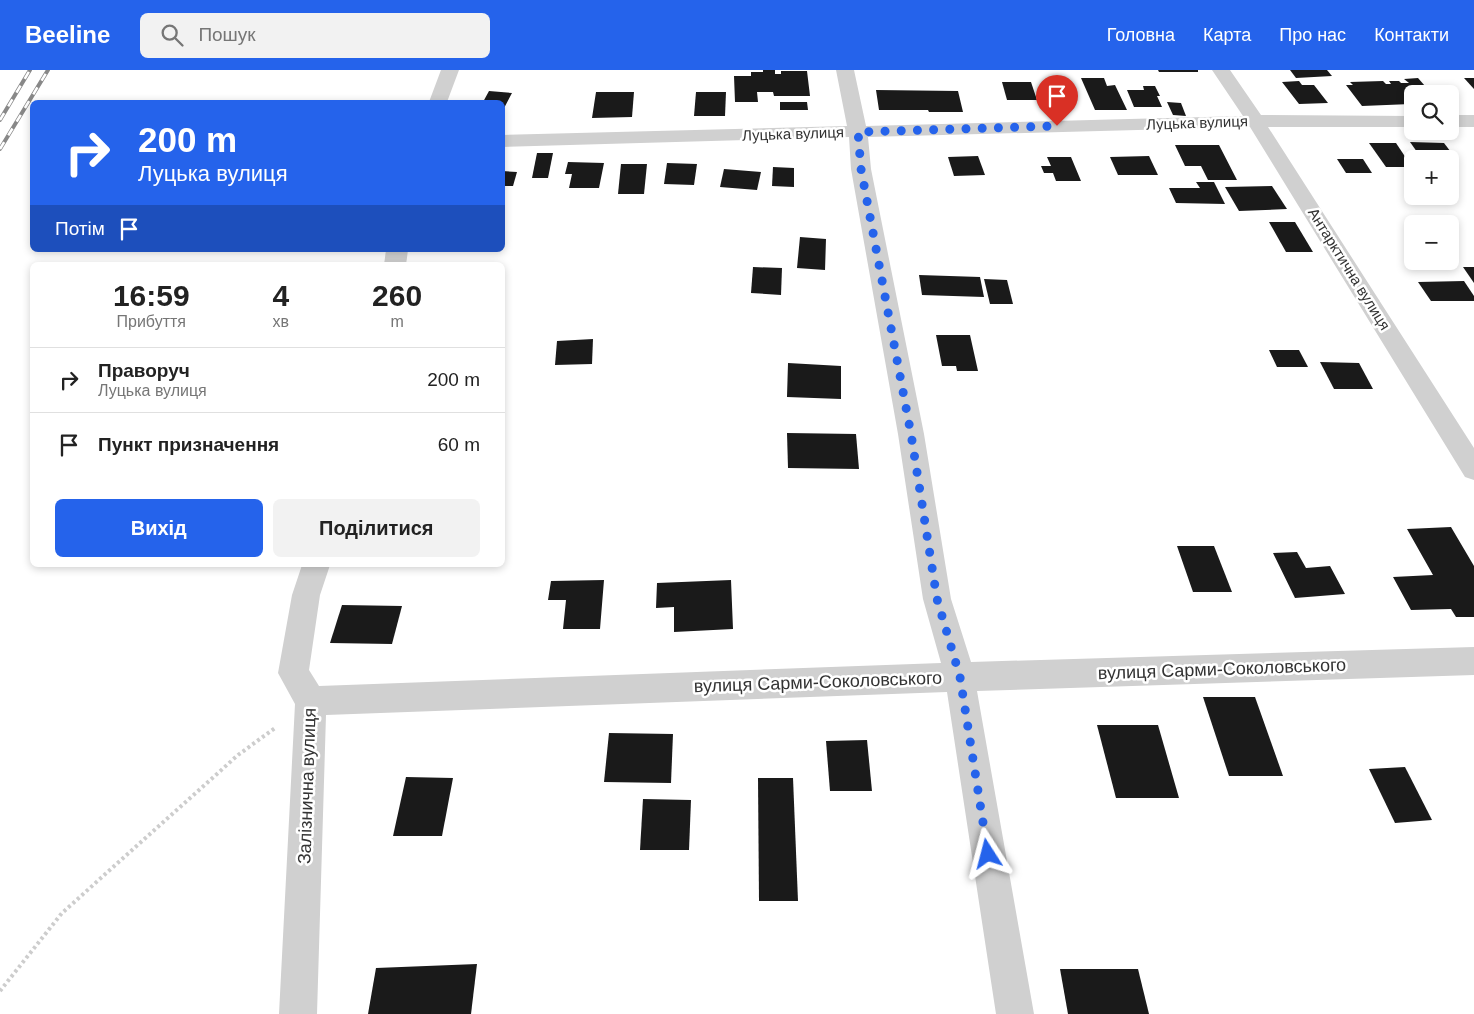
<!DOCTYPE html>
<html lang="uk">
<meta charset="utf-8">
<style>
:root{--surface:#fff;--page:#f2f2f2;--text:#222;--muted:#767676;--line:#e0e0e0;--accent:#2563eb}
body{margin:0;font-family:Helvetica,sans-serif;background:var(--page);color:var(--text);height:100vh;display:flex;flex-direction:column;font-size:19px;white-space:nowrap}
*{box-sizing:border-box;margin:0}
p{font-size:16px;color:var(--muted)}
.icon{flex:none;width:28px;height:28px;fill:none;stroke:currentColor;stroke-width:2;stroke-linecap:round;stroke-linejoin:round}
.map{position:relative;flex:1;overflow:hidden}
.panel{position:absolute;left:30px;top:192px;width:475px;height:305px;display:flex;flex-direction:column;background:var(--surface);border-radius:8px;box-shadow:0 2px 8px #0003}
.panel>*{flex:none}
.top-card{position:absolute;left:30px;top:30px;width:475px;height:152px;border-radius:8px;box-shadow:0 2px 8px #0003;background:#2563eb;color:#fff;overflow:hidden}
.tools{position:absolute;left:1404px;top:15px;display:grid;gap:10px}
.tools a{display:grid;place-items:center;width:55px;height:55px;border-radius:8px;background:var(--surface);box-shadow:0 2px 8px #0003;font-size:25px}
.pin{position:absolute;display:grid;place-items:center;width:42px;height:42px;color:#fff;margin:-51px -21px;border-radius:50% 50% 50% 0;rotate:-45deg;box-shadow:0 0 5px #0007}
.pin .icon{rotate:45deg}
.me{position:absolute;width:55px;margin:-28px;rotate:351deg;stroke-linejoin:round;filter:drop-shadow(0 0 4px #0008)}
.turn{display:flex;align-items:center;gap:18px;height:105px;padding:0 25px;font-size:22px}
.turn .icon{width:65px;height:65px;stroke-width:2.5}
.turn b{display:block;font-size:35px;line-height:42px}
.then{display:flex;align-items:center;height:48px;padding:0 25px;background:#0003;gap:10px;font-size:19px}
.eta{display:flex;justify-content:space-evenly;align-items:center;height:85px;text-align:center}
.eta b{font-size:30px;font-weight:700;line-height:35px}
.cta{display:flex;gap:10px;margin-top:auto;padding:10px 25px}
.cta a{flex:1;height:58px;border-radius:8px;background:var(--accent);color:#fff;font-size:20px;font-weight:700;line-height:58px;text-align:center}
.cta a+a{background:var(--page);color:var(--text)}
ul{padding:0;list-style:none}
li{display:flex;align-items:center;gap:15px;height:65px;padding:0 25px;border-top:1px solid var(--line)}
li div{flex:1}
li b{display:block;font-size:19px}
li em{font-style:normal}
header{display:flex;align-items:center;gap:30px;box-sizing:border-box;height:70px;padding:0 25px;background:var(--accent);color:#fff}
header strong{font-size:24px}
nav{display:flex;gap:28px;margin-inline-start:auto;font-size:18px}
.search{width:350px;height:45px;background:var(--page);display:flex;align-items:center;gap:12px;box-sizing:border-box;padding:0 18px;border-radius:8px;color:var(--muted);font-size:19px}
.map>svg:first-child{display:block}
</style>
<header>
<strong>Beeline</strong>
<div class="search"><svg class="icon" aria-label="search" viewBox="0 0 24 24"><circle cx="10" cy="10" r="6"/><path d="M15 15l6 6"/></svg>Пошук</div>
<nav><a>Головна</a><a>Карта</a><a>Про нас</a><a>Контакти</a></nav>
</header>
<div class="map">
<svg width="1474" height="944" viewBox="0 0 1474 944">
<rect width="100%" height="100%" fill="#fff"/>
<g fill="#1a1a1a">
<polygon points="763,0 775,0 775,4 781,4 781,1 807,1 810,26 774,26 773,22 757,22 758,32 735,32 734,6 751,6 751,2 763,2"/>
<polygon points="1158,0 1198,0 1198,2 1159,2"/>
<polygon points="1290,0 1327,0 1332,6 1296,8"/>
<polygon points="1081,8 1104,8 1107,16 1115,15 1127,40 1095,40"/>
<polygon points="1418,8 1432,24 1412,24 1412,36 1411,34 1362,36 1346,15 1353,15 1350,12 1383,11 1386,14 1391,14 1389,11 1399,11 1401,13 1409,13 1404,9"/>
<polygon points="1464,8 1474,8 1474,19"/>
<polygon points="1299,11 1302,15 1314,15 1328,33 1299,34 1282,12"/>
<polygon points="1002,12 1031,12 1037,30 1007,30"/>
<polygon points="1143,16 1155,16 1160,26 1157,26 1162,37 1134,37 1127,20 1144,20"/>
<polygon points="876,20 958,21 963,42 929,42 928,40 879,40"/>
<polygon points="489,21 512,23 502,42 502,32 483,32"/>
<polygon points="596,22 634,22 632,47 592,48"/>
<polygon points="696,22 726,22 725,46 694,46"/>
<polygon points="780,32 807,32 808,40 780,40"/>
<polygon points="1167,32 1181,33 1186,46 1173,45"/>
<polygon points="1410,72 1444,73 1457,90 1422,89"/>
<polygon points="1369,73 1396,73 1412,97 1386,97"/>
<polygon points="1175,75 1219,75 1237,110 1208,110 1201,96 1185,96"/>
<polygon points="537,83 553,83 548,108 532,108"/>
<polygon points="978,86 985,105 954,106 948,87"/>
<polygon points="1149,86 1158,105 1118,105 1110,87"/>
<polygon points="1047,87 1071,87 1081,111 1056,111 1053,103 1044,103 1041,96 1051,96"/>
<polygon points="1337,89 1363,89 1372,103 1346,103"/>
<polygon points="568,92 604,93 599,118 569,118 572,104 565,104"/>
<polygon points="667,93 697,94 694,115 664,114"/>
<polygon points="621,94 647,94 644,124 618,124"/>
<polygon points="773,97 794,98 794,117 772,116"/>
<polygon points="724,99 761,102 757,120 720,117"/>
<polygon points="502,101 517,102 513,116 502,116"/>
<polygon points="1196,112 1214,112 1225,134 1176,133 1169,118 1200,118"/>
<polygon points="1272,116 1287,139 1239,141 1225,117"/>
<polygon points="1269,152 1295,152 1313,182 1286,182"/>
<polygon points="800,167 826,169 825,200 797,198"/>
<polygon points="753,197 782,198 781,225 751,223"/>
<polygon points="1463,197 1474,197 1474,213"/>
<polygon points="919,205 980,207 984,227 922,225"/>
<polygon points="984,209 1007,210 1013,234 990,234"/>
<polygon points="1464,211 1474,226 1474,231 1431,231 1418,212"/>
<polygon points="936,265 970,265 978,301 957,301 956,296 942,296"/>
<polygon points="593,269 592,294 555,295 557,271"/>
<polygon points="1269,280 1299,280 1308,297 1277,297"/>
<polygon points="1320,292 1359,293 1373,319 1334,319"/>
<polygon points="788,293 841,296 841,329 787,327"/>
<polygon points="787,363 856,364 859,399 788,398"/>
<polygon points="1451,457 1474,496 1474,547 1456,547 1451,539 1411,540 1393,507 1433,505 1407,459"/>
<polygon points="1177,476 1214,476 1232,522 1193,522"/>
<polygon points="1297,482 1306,498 1330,496 1345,524 1295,528 1273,483"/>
<polygon points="604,510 600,559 563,559 566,530 548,530 551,511"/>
<polygon points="731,510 733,559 674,562 674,537 656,538 657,513"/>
<polygon points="342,535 402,536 392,574 330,573"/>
<polygon points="1203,627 1255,627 1283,706 1229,706"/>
<polygon points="1097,655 1158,655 1179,728 1116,728"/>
<polygon points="609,663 673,664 671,713 604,712"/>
<polygon points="867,670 872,721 830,721 826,671"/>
<polygon points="1405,697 1432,750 1395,753 1369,699"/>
<polygon points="406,707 453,708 442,766 393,766"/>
<polygon points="758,708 793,708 798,831 759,831"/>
<polygon points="643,729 691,730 689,780 640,780"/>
<polygon points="477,894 471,944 368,944 376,898"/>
<polygon points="1060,899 1138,899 1149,944 1068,944"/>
</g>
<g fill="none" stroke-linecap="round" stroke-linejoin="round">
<polyline stroke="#cdcdcd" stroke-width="4" stroke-dasharray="3 3" stroke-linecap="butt" points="0,921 62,843 238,685 275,658"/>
<g fill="#d0d0d0" fill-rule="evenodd">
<polygon points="441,0 459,0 447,32 429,32"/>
<polygon points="836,0 854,0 866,56 1243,46 1212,0 1230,0 1261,45 1412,46 1412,57 1268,57 1474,378 1474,410 1465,407 1250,57 868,67 871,99 924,364 951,529 971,592 1474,577 1474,605 977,621 1034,944 996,944 947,622 326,645 317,944 279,944 295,634 278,603 292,525 302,495 330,495 320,525 309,600 319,616 941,593 923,529 898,364 851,99 849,67 502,77 502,65 847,56"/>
<rect x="1450" y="45" width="24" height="12"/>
<polygon points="386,180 408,180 406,195 384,195"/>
</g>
<defs>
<g id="rail">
<polyline points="0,50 30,0"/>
<polyline points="0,79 48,0"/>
</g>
</defs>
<use href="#rail" stroke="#888" stroke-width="4"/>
<use href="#rail" stroke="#fff" stroke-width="2.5" stroke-dasharray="8" stroke-linecap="butt"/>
</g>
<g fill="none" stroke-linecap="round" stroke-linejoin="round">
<polyline stroke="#2563eb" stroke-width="9" stroke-dasharray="0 16.2" points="988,784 960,607 937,529 911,364 861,99 858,62 1057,56"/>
</g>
<g text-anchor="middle" stroke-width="5" stroke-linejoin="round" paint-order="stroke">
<g font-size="15" fill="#333" stroke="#fff">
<text transform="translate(1197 53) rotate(-2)" y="5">Луцька вулиця</text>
<text transform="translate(793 64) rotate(-2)" y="5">Луцька вулиця</text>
<text transform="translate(1349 199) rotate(58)" y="5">Антарктична вулиця</text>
</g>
<g font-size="18" fill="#333" stroke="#fff">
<text transform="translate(1222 599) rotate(-2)" y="6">вулиця Сарми-Соколовського</text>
<text transform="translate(818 612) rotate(-2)" y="6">вулиця Сарми-Соколовського</text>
<text transform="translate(307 716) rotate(-88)" y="6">Залізнична вулиця</text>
</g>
</g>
</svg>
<div class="tools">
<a><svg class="icon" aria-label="search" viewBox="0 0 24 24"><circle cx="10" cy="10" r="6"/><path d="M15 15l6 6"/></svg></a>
<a>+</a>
<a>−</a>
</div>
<div class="pin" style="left:1057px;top:56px;background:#d93025"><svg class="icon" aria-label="arrive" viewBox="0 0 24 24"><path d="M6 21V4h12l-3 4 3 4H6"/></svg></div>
<svg class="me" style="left:988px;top:784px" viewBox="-20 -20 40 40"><path d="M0-17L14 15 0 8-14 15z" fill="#2563eb" stroke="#fff" stroke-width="4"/></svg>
<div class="top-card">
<div class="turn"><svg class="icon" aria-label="right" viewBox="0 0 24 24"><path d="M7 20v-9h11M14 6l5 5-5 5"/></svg><div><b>200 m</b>Луцька вулиця</div></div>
<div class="then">Потім<svg class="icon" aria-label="arrive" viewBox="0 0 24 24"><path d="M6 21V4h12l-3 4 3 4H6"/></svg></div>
</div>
<section class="panel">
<div class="eta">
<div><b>16:59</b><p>Прибуття</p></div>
<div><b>4</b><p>хв</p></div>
<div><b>260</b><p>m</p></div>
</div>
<ul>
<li><svg class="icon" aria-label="right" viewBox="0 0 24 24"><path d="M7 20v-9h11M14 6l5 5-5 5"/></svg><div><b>Праворуч</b><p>Луцька вулиця</p></div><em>200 m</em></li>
<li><svg class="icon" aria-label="arrive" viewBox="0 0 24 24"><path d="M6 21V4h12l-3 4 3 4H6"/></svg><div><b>Пункт призначення</b></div><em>60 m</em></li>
</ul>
<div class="cta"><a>Вихід</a><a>Поділитися</a></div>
</section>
</div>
